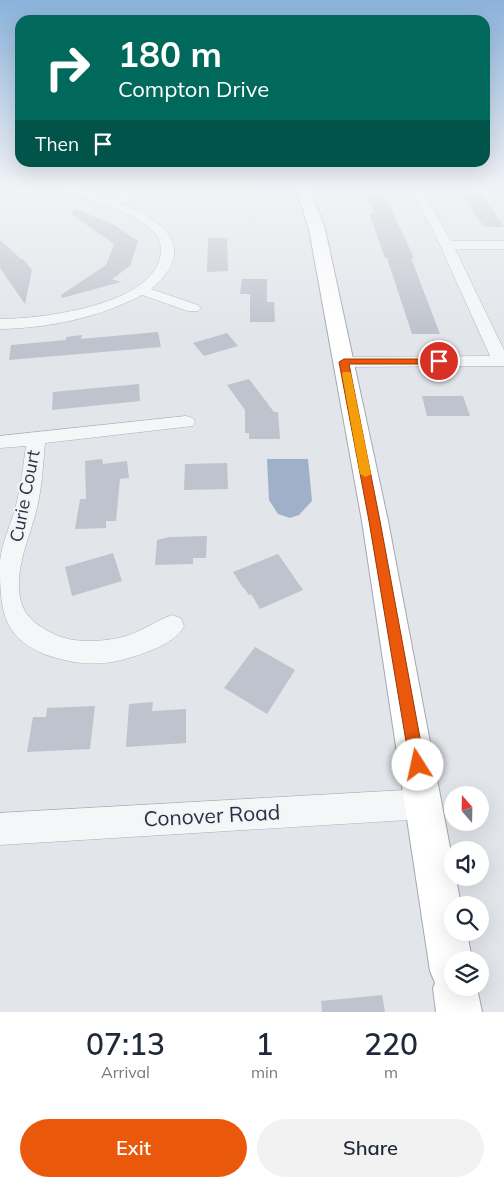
<!DOCTYPE html>
<style>
:root{--surface:#fff;--page:#f2f2f3;--text:#1f2937;--muted:#747a83;--accent:#ea580c}
body{margin:0;font-family:Mulish,sans-serif;background:var(--page);color:var(--text);height:100vh;display:flex;flex-direction:column;font-size:19px;white-space:nowrap}
*{box-sizing:border-box;margin:0}
p{font-size:16px;color:var(--muted)}
.icon{flex:none;width:28px;height:28px;fill:none;stroke:currentColor;stroke-width:2;stroke-linecap:round;stroke-linejoin:round}
.map{position:relative;height:1012px;overflow:hidden}
.drawer{display:flex;flex-direction:column;background:var(--surface);flex:1}
.drawer>*{flex:none}
.guide{position:absolute;left:15px;top:15px;width:475px;height:152px;border-radius:15px;box-shadow:0 5px 20px #0002;background:#00695c;color:#fff;overflow:hidden}
.needle{width:32px;rotate:340deg}
.tools{position:absolute;left:444px;top:786px;display:grid;gap:10px}
.tools a{display:grid;place-items:center;width:45px;height:45px;border-radius:50%;background:var(--surface);box-shadow:0 5px 20px #0002;font-size:25px}
.pin{position:absolute;display:grid;place-items:center;width:42px;height:42px;color:#fff;margin:-21px;border:2px solid #fff;border-radius:50%;box-shadow:0 1px 5px #0007}
.me{position:absolute;width:55px;margin:-28px;rotate:350deg;stroke-linejoin:round;filter:drop-shadow(0 0 4px #0008)}
.turn{display:flex;align-items:center;gap:18px;height:105px;padding:0 20px;font-size:22px}
.turn .icon{width:65px;height:65px;stroke-width:2.5}
.turn b{display:block;font-size:35px;line-height:42px}
.then{display:flex;align-items:center;height:48px;padding:0 20px;background:#0003;gap:10px;font-size:19px}
.eta{display:flex;justify-content:space-evenly;align-items:center;height:85px;text-align:center}
.eta b{font-size:30px;font-weight:600;line-height:35px}
.primary-button{display:flex;gap:10px;margin-top:auto;padding:10px 20px}
.primary-button a{flex:1;height:58px;border-radius:30px;background:var(--accent);color:#fff;font-size:20px;font-weight:600;line-height:58px;text-align:center}
.primary-button a+a{background:var(--page);color:var(--text)}
.map>svg:first-child{display:block}
</style>
<div class="map">
<svg width="504" height="1012" viewBox="0 0 504 1012">
<rect width="100%" height="100%" fill="#e2e5ea"/>
<polygon fill="#9fb0c8" points="267,459 308,459 312,501 299,515 290,518 278,514 269,500"/>
<g fill="#bfc3cd">
<polygon points="458,188 477,188 504,227 484,227"/>
<polygon points="383,192 414,258 411,258 440,334 412,334 387,258 385,258 369,213 375,213 364,193"/>
<polygon points="74,208 114,225 138,241 130,266 112,279 121,282 62,298 61,295 106,265 114,244 71,214"/>
<polygon points="208,238 227,238 228,271 207,272"/>
<polygon points="0,240 21,259 23,259 32,270 25,304 0,268"/>
<polygon points="242,279 267,279 267,302 274,302 275,322 250,322 250,294 240,294"/>
<polygon points="158,332 161,347 9,360 11,345 66,340 66,337 82,335 81,339"/>
<polygon points="227,333 238,346 204,356 193,343"/>
<polygon points="249,379 274,412 278,412 280,439 249,439 249,433 245,433 245,410 227,385"/>
<polygon points="139,384 140,401 52,410 53,392"/>
<polygon points="422,396 463,396 470,416 427,416"/>
<polygon points="102,459 103,464 127,461 129,478 120,479 116,521 106,521 106,528 75,529 80,499 86,499 85,461"/>
<polygon points="227,463 228,489 184,490 185,464"/>
<polygon points="207,536 206,558 193,558 193,564 155,565 157,540 169,537"/>
<polygon points="113,553 122,581 72,596 65,567"/>
<polygon points="278,554 303,590 260,609 251,594 249,595 244,588 243,588 233,572"/>
<polygon points="255,647 295,670 267,714 224,688"/>
<polygon points="153,702 152,711 186,709 186,743 126,747 129,704"/>
<polygon points="95,706 90,749 27,752 33,717 46,717 47,708"/>
<polygon points="382,995 385,1012 322,1012 321,1001"/>
</g>
<g fill="none" stroke-linecap="round" stroke-linejoin="round">
<defs>
<g id="minor">
<path d="M 59,188 L 77,188 L 108,199 L 133,188 L 149,188 L 119,203 C 162,220 201,247 151,289 L 198,305 L 201,308 L 198,311 L 188,311 L 142,295 C 98,318 49,328 0,329 L 0,319 C 40,319 148,306 160,258 C 162,250 161,240 155,233 C 137,214 107,206 84,198 C 76,196 65,194 59,188 Z"/>
<polygon points="409,188 421,188 451,241 504,241 504,249 455,249 504,350 504,366 344,367 338,366 336,362 338,358 344,357 490,356 434,232"/>
<path d="M 186,416 L 193,418 L 195,422 L 193,426 L 45,443 C 43,465 42,487 37,508 C 30,537 13,571 21,601 C 24,616 39,627 52,633 C 72,644 101,642 123,637 C 141,632 155,621 172,615 L 181,618 L 184,626 C 175,646 132,658 112,662 C 89,666 66,662 44,654 C 0,636 0,605 0,561 C 2,543 10,526 15,509 C 21,488 23,467 26,446 L 0,448 L 0,436 Z"/>
<polygon points="424,789 435,793 439,804 435,815 424,819 0,845 0,813"/>
</g>
<polygon id="major" points="296,188 310,188 325,229 388,521 452,858 452,878 456,878 461,905 452,905 452,932 467,932 472,960 452,960 452,988 477,988 482,1012 436,1012 433,988 435,983 430,971 362,521 309,229"/>
</defs>
<use href="#minor" stroke="#abafb7" stroke-width="1"/>
<use href="#major" stroke="#a2a8b5" stroke-width="2"/>
<use href="#minor" fill="#f5f6f8" fill-rule="evenodd"/>
<use href="#major" fill="#fff" fill-rule="evenodd"/>
</g>
<linearGradient id="sky" x2="0" y2="1"><stop stop-color="#8bb2db"/><stop offset="0.57" stop-color="#f2f3f6"/><stop offset="1" stop-color="#f2f3f6" stop-opacity="0"/></linearGradient>
<rect width="504" height="330" fill="url(#sky)"/>
<polygon fill="#ea580c" stroke="#983908" points="344,359 439,359 444,361 439,364 349,364 380,521 425,765 423,770 418,773 412,770 410,765 369,521 339,362"/>
<polygon fill="#f59e0b" points="343,372 350,372 351,374 371,474 366,477 360,474 342,374"/>
<g text-anchor="middle" stroke-width="4.5" stroke-linejoin="round" paint-order="stroke">
<g font-size="18" fill="#2b3141" stroke="#f2f4f7">
<text transform="translate(25 496) rotate(-79)" y="6">Curie Court</text>
</g>
<g font-size="21" fill="#2b3141" stroke="#f2f4f7">
<text transform="translate(212 816) rotate(-3)" y="7">Conover Road</text>
</g>
</g>
</svg>
<div class="tools">
<a><svg class="needle" viewBox="-14 -14 28 28"><path d="M0-13l5 13h-10z" fill="#e53935"/><path d="M0 13l5-13h-10z" fill="#747a83"/></svg></a>
<a><svg class="icon" aria-label="sound" viewBox="0 0 24 24"><path d="M4 9h4l5-4v14l-5-4H4zM17 9q2 3 0 6"/></svg></a>
<a><svg class="icon" aria-label="search" viewBox="0 0 24 24"><circle cx="10" cy="10" r="6"/><path d="M15 15l6 6"/></svg></a>
<a><svg class="icon" aria-label="layers" viewBox="0 0 24 24"><path d="M12 4l9 5-9 5-9-5zM3 14l9 5 9-5"/></svg></a>
</div>
<div class="pin" style="left:439px;top:361px;background:#d93025"><svg class="icon" aria-label="arrive" viewBox="0 0 24 24"><path d="M6 21V4h12l-3 4 3 4H6"/></svg></div>
<svg class="me" style="left:418px;top:765px" viewBox="-20 -20 40 40"><circle r="19" fill="#fff"/><path d="M0-13L10 11 0 6-10 11z" fill="#ea580c"/></svg>
<div class="guide">
<div class="turn"><svg class="icon" aria-label="right" viewBox="0 0 24 24"><path d="M7 20v-9h11M14 6l5 5-5 5"/></svg><div><b>180 m</b>Compton Drive</div></div>
<div class="then">Then<svg class="icon" aria-label="arrive" viewBox="0 0 24 24"><path d="M6 21V4h12l-3 4 3 4H6"/></svg></div>
</div>
</div>
<section class="drawer">
<div class="eta">
<div><b>07:13</b><p>Arrival</p></div>
<div><b>1</b><p>min</p></div>
<div><b>220</b><p>m</p></div>
</div>
<div class="primary-button"><a>Exit</a><a>Share</a></div>
</section>
